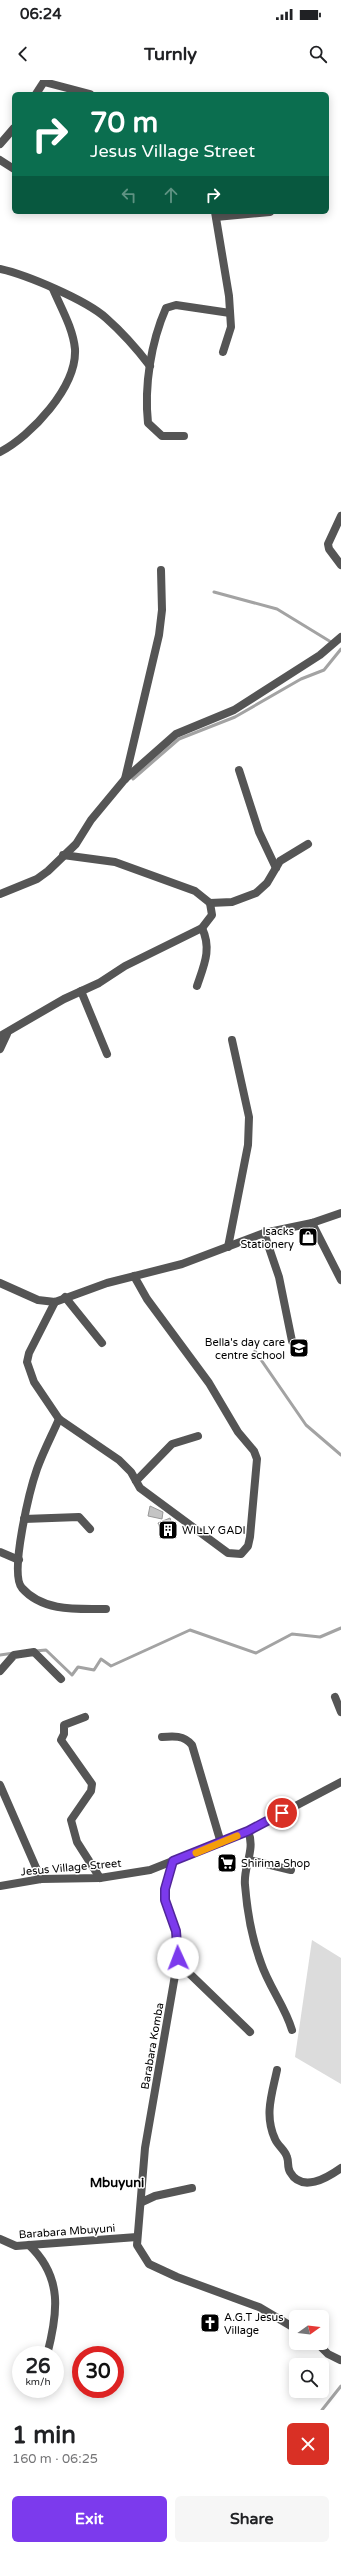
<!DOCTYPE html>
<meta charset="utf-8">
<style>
:root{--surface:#fff;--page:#f6f6f6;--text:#202124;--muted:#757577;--accent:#7c3aed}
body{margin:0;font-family:"Varela Round",sans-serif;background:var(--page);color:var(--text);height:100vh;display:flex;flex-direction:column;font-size:15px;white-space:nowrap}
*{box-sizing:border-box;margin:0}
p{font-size:13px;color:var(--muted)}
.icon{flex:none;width:22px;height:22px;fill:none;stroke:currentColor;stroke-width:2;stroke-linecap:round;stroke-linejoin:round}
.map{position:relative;height:2330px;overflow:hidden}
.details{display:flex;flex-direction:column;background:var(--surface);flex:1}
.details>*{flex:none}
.hud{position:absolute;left:12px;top:12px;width:317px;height:122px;border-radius:6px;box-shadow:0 2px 10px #0003;background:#0b6e4f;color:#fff;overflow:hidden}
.needle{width:26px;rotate:75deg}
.fabs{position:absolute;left:289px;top:2230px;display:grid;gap:8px}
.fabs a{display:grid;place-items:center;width:40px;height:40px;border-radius:6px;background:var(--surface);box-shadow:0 2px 10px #0003;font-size:20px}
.speed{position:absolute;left:12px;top:2266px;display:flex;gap:8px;font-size:20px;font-weight:700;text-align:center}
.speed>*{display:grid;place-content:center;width:52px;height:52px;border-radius:50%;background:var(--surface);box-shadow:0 2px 10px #0003;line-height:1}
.speed small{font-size:10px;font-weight:400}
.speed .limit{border:6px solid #d22;background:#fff;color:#111}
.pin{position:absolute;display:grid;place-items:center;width:34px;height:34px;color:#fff;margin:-17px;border:2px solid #fff;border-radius:50%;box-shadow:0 1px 4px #0007}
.me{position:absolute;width:44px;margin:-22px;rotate:358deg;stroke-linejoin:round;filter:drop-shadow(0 0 3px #0008)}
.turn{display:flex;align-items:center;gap:14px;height:84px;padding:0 12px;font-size:18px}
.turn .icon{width:52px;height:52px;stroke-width:2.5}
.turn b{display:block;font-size:28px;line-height:34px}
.lanes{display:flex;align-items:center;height:38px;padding:0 12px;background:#0003;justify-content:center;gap:20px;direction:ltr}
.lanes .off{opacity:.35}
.round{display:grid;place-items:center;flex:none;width:42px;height:42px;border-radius:6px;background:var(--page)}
.headline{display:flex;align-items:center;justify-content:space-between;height:68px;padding:0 12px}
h1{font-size:24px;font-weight:700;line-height:30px}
.button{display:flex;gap:8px;margin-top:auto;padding:8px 12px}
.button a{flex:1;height:46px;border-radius:6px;background:var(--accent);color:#fff;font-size:16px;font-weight:700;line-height:46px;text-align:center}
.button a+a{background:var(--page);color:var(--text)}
.status{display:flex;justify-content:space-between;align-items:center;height:28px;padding:0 20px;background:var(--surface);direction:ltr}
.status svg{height:11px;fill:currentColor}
header{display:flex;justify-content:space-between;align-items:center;height:52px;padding:0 12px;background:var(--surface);font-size:18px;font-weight:700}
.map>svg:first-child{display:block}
</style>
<div class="status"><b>06:24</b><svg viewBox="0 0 49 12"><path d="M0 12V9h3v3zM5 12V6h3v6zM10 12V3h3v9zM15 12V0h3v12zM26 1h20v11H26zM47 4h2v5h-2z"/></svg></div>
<header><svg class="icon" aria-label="back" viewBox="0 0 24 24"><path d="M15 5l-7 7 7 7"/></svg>Turnly<svg class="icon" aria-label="search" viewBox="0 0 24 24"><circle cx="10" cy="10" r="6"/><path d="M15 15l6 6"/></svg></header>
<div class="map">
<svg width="341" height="2330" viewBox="0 0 341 2330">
<rect width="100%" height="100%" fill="#fff"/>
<polygon fill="#dcdcdc" points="312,1860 341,1878 341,2004 295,1977"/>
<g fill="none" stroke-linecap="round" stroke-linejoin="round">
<g stroke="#a3a3a3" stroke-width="3">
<polyline points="214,512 277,529 331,562"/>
<polyline points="133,699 179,659 235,637 301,599 324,590 341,569"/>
<polyline points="255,1271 306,1345 341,1375"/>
<polyline points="35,1571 46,1570 72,1595 78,1587 94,1590 101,1579 111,1586 190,1550 256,1573 292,1554 320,1557 341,1548"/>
<polyline points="0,1575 14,1573"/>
<polyline points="322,2330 341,2306"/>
</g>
</g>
<g fill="#c4c4c4" stroke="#999">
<polygon points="150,1426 163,1432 162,1439 148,1436"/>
<polygon points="170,1438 176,1455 164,1459 158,1443"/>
</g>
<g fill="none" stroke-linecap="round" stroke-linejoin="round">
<g stroke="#555" stroke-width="8">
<polyline points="44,2 90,14"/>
<polyline points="36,14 45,0"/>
<polyline points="0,64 14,48"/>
<polyline points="0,80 14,89"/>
<polyline points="215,132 229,216 231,247 223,272"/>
<polyline points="216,137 270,132"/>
<path d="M 0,189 C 27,195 86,220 106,238 C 123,253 137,269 150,286"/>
<path d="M 184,356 L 162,356 L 148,343 C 144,306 151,262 166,228 L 176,225 L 230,233"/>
<path d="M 0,372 C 31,356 77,307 75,269 C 73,248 61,228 53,209"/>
<polyline points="341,436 328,464 329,469 341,485"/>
<polyline points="239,690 259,752 276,788"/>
<polyline points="125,699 159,555 162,530 161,490"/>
<polyline points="0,814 37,799 48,791 76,764 91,740 125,699 176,654 234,630 320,575 341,557"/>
<polyline points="210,823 232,822 256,813 267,803 280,781 308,764"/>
<path d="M 197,906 C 204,885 212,869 202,848"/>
<polyline points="81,911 107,974"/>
<polyline points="0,956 64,919 99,903 125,886 202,848 212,835 210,823 195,811 115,782 63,775"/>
<polyline points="0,969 7,954"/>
<polyline points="312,1143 341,1200"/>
<polyline points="264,1153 279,1197 292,1261"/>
<polyline points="228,1167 248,1065 249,1037 232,960"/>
<polyline points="0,1203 38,1220 55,1222 107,1203 182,1184 264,1153 312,1143 341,1133"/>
<polyline points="65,1217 102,1263"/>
<polyline points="55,1222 29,1273 27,1282 34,1302 59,1339 119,1380 131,1392 140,1408 228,1473 241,1474 248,1466 250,1457 257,1379 254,1371 238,1352 209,1303 147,1219 134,1196"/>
<path d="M 59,1339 C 52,1355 43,1372 37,1389 C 30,1409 9,1494 22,1508 C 43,1532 78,1529 106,1529"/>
<polyline points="136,1401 172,1364 198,1356"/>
<polyline points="24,1439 79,1437 90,1449"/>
<polyline points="0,1472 19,1480"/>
<polyline points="0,1591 14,1575 34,1572 61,1599"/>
<polyline points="335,1617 341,1632"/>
<polyline points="85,1637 64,1645 64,1654 61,1660 92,1704 91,1711 71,1740 77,1762 100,1798"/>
<path d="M 162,1657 C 173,1656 184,1655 192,1665 L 221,1763"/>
<polyline points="0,1705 41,1799"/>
<path d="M 248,1751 C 256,1770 243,1786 245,1805 C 247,1830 252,1859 261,1883 C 269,1907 285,1926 292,1950"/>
<polyline points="249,1780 291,1790"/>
<polyline points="173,1781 165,1809 165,1819 176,1851 178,1878 145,2068 137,2165 149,2184 177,2197 259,2227 296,2249"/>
<polyline points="0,1806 41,1799 100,1798 150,1790 248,1751 341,1702"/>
<polyline points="175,1890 184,1890 191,1895 250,1952"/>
<path d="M 277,1990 C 272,2014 264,2035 275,2059 C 278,2066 285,2070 287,2077 C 289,2082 287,2087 290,2092 C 302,2113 327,2098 341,2088"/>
<polyline points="142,2122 155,2116 192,2108"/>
<polyline points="0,2159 16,2166 137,2157"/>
<path d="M 29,2165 C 63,2197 58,2233 47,2275"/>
<polyline points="317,2263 328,2274 340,2280"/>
</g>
</g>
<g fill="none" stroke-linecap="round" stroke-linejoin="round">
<defs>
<polyline id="route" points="178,1878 176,1851 165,1820 165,1809 173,1781 248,1751 282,1733"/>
</defs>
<use href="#route" stroke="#51269a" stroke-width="10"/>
<use href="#route" stroke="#7c3aed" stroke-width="7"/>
<polyline stroke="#f59e0b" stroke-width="7" points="196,1773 237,1756"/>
</g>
<defs>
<symbol id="shop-square" viewBox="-11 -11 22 22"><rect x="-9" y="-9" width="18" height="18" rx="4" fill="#000" stroke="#fff"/><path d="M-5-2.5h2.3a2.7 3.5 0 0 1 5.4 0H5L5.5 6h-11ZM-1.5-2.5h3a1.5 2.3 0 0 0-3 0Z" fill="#fff"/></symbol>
<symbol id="school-square" viewBox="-11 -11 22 22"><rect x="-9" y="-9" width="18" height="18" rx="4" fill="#000" stroke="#fff"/><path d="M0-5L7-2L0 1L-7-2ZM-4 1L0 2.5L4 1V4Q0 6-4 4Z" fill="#fff"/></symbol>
<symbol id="building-square" viewBox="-11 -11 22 22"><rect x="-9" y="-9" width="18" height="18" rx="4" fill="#000" stroke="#fff"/><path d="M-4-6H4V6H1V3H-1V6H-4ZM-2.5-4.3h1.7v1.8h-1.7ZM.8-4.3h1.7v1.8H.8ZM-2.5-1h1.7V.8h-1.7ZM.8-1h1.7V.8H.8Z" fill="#fff"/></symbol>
<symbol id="supermarket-square" viewBox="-11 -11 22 22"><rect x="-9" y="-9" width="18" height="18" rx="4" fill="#000" stroke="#fff"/><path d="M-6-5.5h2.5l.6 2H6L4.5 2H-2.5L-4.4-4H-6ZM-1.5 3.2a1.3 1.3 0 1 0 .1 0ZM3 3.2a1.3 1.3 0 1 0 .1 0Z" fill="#fff"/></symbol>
<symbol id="church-square" viewBox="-11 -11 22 22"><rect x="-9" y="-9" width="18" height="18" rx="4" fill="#000" stroke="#fff"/><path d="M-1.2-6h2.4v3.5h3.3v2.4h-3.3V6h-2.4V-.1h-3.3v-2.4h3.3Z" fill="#fff"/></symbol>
</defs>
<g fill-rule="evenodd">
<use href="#shop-square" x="297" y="1146" width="22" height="22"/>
<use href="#school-square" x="288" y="1257" width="22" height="22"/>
<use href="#building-square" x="157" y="1439" width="22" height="22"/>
<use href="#supermarket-square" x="216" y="1772" width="22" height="22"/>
<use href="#church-square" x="199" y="2232" width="22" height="22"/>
</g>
<g text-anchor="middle" stroke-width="3" stroke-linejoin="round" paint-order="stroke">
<g font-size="11" fill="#000" stroke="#fff" text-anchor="start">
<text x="294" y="1155" text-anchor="end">Isacks<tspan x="294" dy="13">Stationery</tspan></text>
<text x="285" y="1266" text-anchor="end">Bella's day care<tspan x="285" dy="13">centre school</tspan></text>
<text x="182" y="1454">WILLY GADI</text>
<text x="241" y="1787">Shirima Shop</text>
<text x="224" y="2241">A.G.T Jesus<tspan x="224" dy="13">Village</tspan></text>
</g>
<g font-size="11" fill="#000" stroke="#fff">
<text transform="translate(71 1787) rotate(-5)" y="4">Jesus Village Street</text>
<text transform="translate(152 1966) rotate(-80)" y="4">Barabara Komba</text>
<text transform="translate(67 2151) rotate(-4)" y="4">Barabara Mbuyuni</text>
</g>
<g font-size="13" font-weight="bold" fill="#000" stroke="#fff">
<text x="117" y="2107">Mbuyuni</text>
</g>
</g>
</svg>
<div class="fabs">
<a><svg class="needle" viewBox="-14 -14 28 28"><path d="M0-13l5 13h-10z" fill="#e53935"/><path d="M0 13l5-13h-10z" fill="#757577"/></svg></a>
<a><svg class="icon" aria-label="search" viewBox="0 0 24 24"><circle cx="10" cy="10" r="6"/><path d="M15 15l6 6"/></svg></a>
</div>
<div class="speed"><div>26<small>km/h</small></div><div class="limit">30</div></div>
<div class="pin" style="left:282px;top:1733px;background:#d93025"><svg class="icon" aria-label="arrive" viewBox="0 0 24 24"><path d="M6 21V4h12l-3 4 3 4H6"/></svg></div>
<svg class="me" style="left:178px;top:1878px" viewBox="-20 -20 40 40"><circle r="19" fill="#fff"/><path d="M0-13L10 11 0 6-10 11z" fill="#7c3aed"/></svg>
<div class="hud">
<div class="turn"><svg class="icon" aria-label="right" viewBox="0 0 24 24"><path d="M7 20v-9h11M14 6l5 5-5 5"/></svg><div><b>70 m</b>Jesus Village Street</div></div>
<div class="lanes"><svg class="icon off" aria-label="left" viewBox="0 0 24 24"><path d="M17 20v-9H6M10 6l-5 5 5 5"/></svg><svg class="icon off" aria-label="ahead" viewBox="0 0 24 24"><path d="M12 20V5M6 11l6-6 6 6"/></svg><svg class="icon" aria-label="right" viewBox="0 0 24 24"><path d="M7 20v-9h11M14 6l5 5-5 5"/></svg></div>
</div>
</div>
<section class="details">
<div class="headline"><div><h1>1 min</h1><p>160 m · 06:25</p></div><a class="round" style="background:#d93025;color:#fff"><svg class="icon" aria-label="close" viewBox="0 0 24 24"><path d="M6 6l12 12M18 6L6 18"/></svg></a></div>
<div class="button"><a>Exit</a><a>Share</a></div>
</section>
